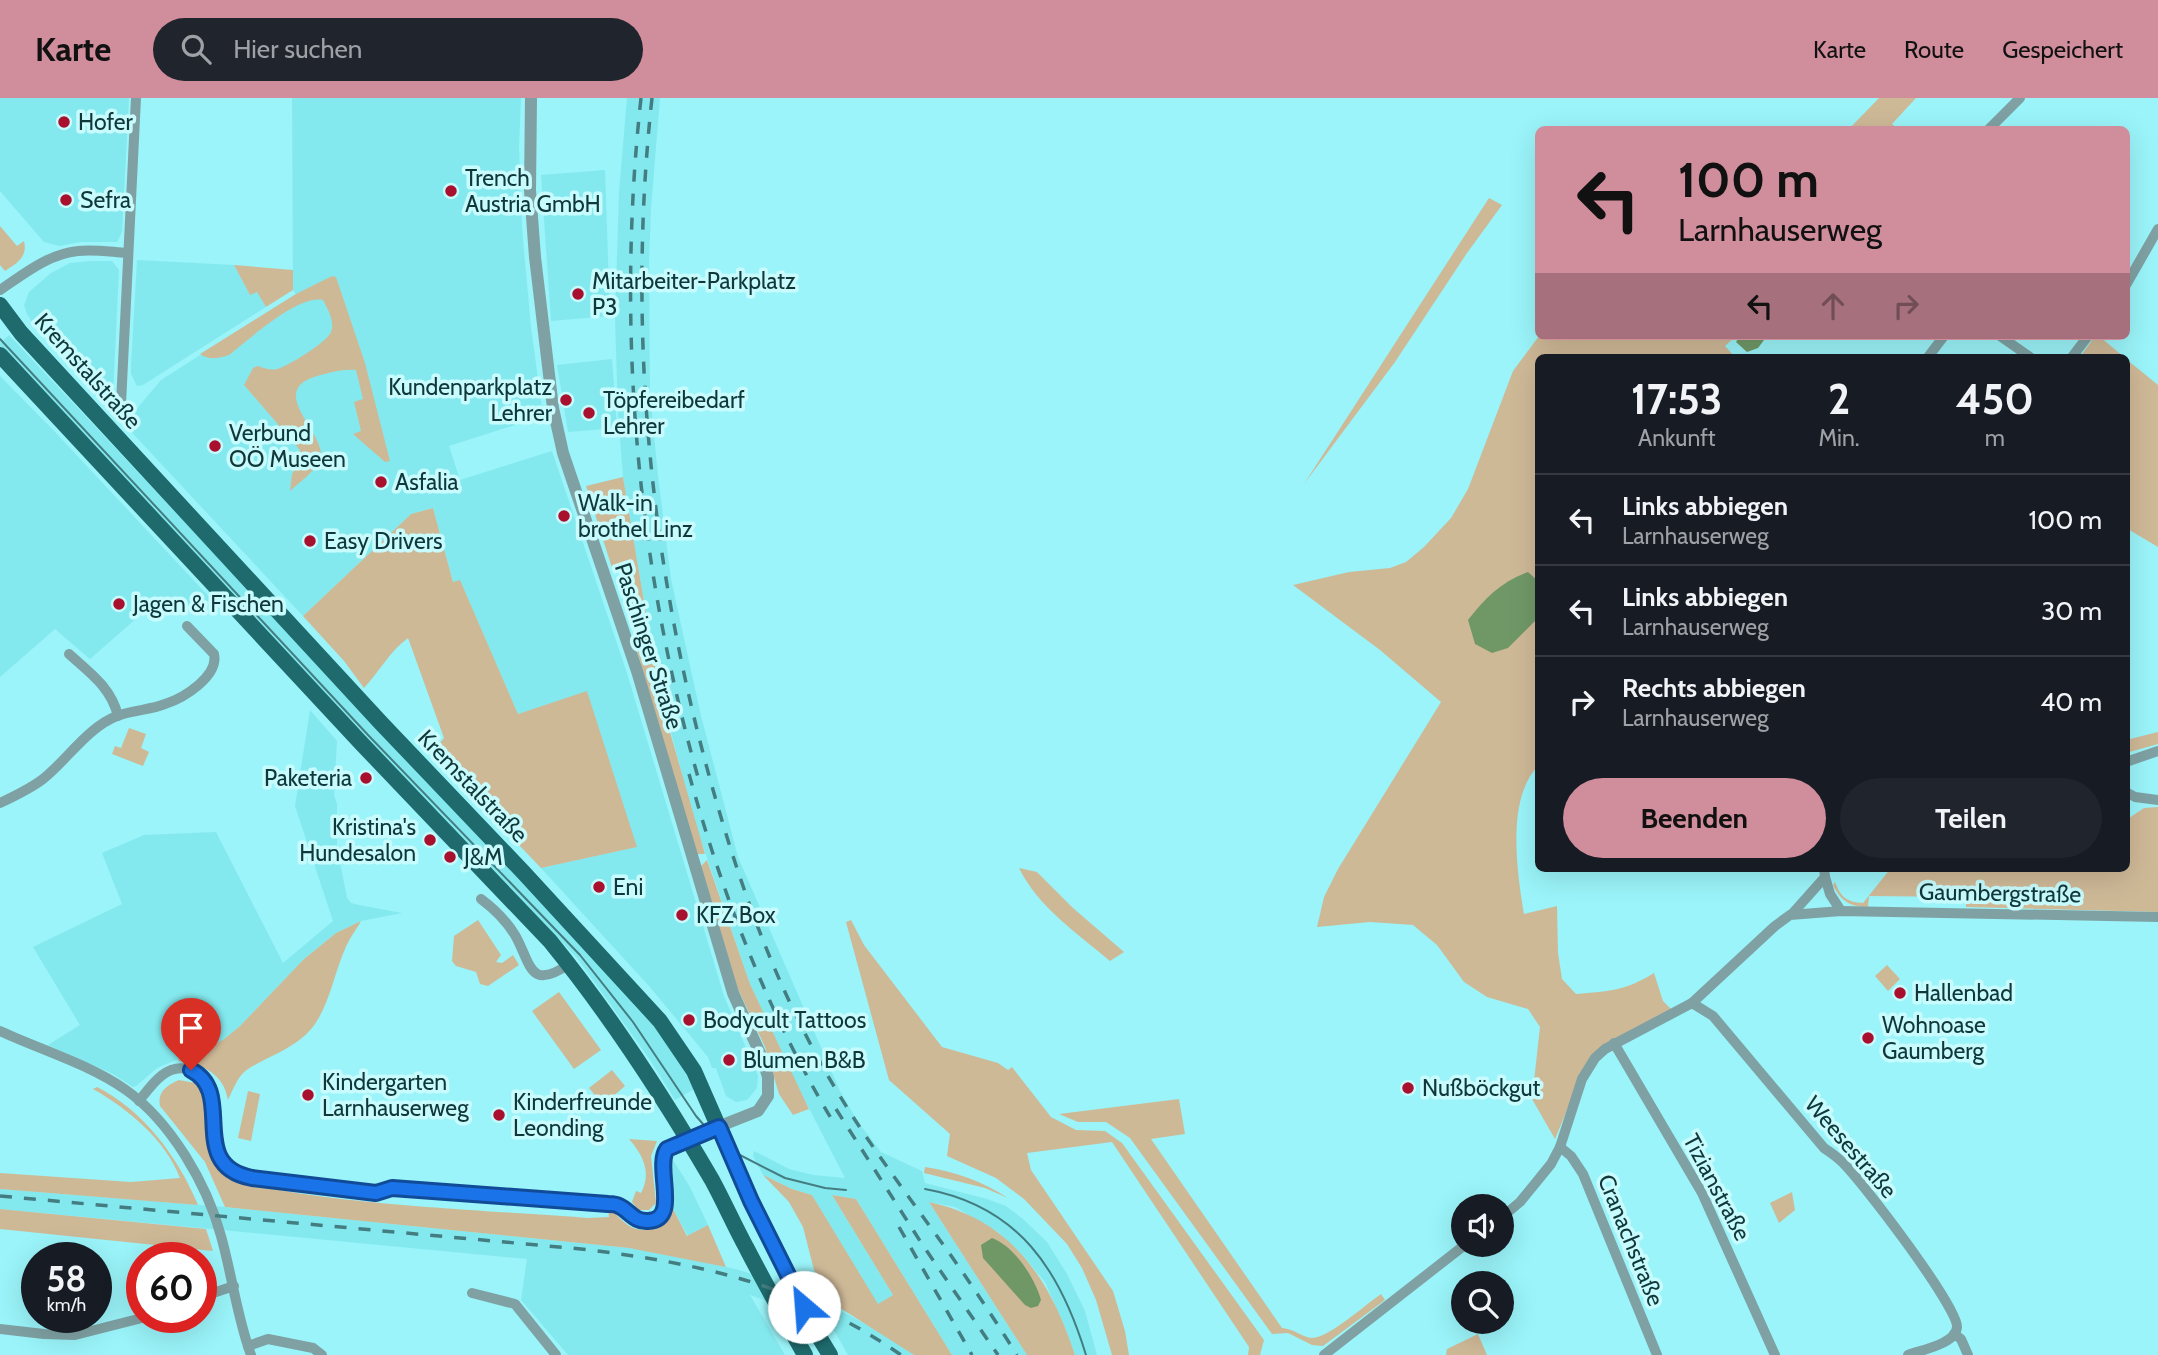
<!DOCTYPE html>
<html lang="de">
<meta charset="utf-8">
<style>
:root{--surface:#171b24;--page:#20242c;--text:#f1f3f6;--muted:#9ea1a6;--line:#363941;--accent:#d08d9c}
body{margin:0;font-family:Cabin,sans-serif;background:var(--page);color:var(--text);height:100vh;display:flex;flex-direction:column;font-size:26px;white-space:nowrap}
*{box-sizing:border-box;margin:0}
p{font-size:23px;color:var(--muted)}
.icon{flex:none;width:38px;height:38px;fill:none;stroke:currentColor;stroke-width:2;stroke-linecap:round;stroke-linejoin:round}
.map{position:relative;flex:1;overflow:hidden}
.side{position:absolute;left:1535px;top:256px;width:595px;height:518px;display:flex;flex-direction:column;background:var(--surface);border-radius:10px;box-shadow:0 7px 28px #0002}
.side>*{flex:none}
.top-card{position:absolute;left:1535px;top:28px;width:595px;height:214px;border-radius:10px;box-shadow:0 7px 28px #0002;background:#d08d9c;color:#111;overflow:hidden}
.buttons{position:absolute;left:1451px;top:1096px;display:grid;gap:14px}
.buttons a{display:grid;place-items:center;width:63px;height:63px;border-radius:50%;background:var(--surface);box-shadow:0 7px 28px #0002;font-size:35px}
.speed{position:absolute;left:21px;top:1144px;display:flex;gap:14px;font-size:35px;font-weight:700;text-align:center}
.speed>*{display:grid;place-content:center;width:91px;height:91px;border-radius:50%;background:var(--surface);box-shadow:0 7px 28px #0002;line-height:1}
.speed small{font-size:18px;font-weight:400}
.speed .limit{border:10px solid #d22;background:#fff;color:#111}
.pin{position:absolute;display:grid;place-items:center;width:60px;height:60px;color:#fff;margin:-72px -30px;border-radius:50% 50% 50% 0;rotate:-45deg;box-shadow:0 0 7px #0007}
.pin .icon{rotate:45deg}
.me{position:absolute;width:77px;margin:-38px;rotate:333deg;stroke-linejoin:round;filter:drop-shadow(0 0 5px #0008)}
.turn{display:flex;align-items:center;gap:24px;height:147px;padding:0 28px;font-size:32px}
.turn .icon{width:91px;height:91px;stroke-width:2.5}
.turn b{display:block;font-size:49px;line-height:60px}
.lanes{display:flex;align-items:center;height:66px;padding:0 28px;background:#0003;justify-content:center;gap:35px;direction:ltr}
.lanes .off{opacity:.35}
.eta{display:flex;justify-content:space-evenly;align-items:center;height:119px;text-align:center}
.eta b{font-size:42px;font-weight:700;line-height:49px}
.action{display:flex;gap:14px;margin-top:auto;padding:14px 28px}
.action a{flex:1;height:80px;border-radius:42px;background:var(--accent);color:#111;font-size:28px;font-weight:700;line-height:80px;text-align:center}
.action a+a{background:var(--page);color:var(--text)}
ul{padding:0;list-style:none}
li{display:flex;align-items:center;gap:21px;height:91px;padding:0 28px;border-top:2px solid var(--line)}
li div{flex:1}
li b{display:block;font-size:26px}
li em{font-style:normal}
header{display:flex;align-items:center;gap:42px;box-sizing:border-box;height:98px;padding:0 35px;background:var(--accent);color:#111}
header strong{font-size:33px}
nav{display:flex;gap:38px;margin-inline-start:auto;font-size:24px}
.search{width:490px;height:63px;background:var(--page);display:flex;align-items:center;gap:18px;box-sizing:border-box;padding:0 24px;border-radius:38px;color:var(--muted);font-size:26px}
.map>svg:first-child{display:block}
</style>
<header>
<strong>Karte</strong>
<div class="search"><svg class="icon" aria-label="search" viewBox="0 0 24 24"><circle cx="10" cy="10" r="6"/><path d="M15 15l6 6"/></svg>Hier suchen</div>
<nav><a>Karte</a><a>Route</a><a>Gespeichert</a></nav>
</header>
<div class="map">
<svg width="2158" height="1257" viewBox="0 0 2158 1257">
<rect width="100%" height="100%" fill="#9af4f9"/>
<g fill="#84e9ee">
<polygon points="0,0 129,0 122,134 117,144 81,144 59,148 44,144 0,93"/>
<polygon points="292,0 521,0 519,49 522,130 531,229 543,318 449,348 460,382 552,353 626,572 724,898 758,978 757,990 747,1002 736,1004 726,998 716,970 712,970 708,959 649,888 541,770 636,749 587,594 518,616 460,483 453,484 433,410 411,416 303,518 124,326 161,282 296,196 293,192"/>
<polygon points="627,0 660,0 651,111 649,164 650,295 658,378 671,481 701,618 738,759 840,993 858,1024 881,1054 922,1073 925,1085 987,1101 1006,1108 1023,1121 1047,1144 1067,1176 1085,1213 1097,1257 1075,1257 1067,1234 1045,1184 1025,1160 998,1134 955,1109 929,1104 1027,1257 952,1257 856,1101 832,1097 893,1197 878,1207 812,1097 792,1091 763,1077 753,1058 754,1053 789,1071 813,1077 845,1080 798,989 750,886 693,719 657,580 623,379 618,315 615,220 619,94"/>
<polygon points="605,72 610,218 551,223 541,77"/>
<polygon points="137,162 234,167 250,197 257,193 266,209 143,287 137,288 131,276 131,268"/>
<polygon points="90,163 112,163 119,172 113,297 108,307 36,230 27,216 24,207 29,194 51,175 70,165"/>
<polygon points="9,237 640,908 670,949 696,990 675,1002 650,962 577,860 366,641 0,248 0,245"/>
<polygon points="612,261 617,330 568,334 557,267"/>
<polygon points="0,278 55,334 212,502 169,513 154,505 90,561 55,531 0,579"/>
<polygon points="310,612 337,643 334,697 337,706 337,749 347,800 351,805 359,807 402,815 361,823 336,835 304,861 240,928 223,942 157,970 136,988 133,989 113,976 48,947 80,927 33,849 122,806 102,755 144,737 216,734 283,865 333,823 295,708"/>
<polygon points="673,1062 690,1089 708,1127 688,1138 671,1107"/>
<polygon points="0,1091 225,1109 629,1150 693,1161 739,1172 789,1188 849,1217 887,1238 914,1257 848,1257 835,1234 790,1211 750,1197 785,1257 568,1257 521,1202 527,1161 0,1111"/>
</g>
<g fill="#ceb997">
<polygon points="1879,0 1916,0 1892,26 1898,31 1849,31"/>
<polygon points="1489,100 1502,107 1467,155 1395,264 1304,386"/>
<path d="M 0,128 L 17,148 L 24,143 C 28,159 17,165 5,173 L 0,167 Z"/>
<polygon points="234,167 293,172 293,192 266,209 257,194 250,197"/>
<path d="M 332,178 L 336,179 L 365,265 L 390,363 L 385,364 L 353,336 L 361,333 L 354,304 L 363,301 L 356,272 C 341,271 329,275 314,279 C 266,295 330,338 320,362 C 315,373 299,385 290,393 L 292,376 L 299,364 L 300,352 L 244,287 L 253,270 L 258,268 C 266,271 273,273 280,270 C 291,266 327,244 331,234 C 335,223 328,212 323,202 C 297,197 250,241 229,257 C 219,260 210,263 200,256 L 296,196 Z"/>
<path d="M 1539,238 L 1736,238 L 1725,248 L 1735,259 L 1538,259 L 1538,668 C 1506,701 1517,774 1524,816 L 1557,808 L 1558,855 L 1562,881 L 1576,896 C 1610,893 1625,893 1654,875 L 1663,903 L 1672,912 L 1615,941 L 1580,981 L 1555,1041 L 1532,1001 L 1540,929 L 1528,911 L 1487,899 L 1464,884 L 1437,847 L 1413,827 L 1370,824 L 1317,829 L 1324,799 L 1338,771 L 1441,604 L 1380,552 L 1293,487 L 1349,474 L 1390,470 L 1406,464 L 1424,449 L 1451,420 L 1468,391 L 1513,273 Z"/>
<polygon points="2095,238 2099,238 2124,259 2080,259"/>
<polygon points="2126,261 2158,287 2158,449 2126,430"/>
<polygon points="623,379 657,580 670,634 705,756 697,756 637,553 642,551 632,515 633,510 618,470 613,473 586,388"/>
<path d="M 433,410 L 453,484 L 460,482 L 518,616 L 587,593 L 637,749 L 541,770 L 431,655 L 444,640 L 408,540 C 390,553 379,574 364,590 L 344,563 L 303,518 L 411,416 Z"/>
<polygon points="129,630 146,636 141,650 149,654 143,668 112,656 115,648 121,650"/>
<polygon points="2158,634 2158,646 2126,655 2126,642"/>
<path d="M 2158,709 L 2158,814 L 1966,809 L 1966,799 L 1869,798 L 1868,809 C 1850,809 1841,803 1833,787 L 1835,784 C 1841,799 1846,804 1863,805 L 1891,770 L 2126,770 L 2126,722 L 2144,710 Z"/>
<polygon points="707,762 750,886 809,1011 793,1017 779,996 765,949 737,889 701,768"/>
<path d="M 1019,770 L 1037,774 L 1073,810 L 1124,854 L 1110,863 C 1078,836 1038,809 1019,770 Z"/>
<polygon points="478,822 501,857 496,864 502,865 513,857 519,867 488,888 480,886 476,874 456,868 452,863 454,838"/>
<polygon points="851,822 864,847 942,949 998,965 1008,972 1012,969 1051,1019 1076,1032 1105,1033 1122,1045 1264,1242 1260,1257 1248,1257 1249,1249 1112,1044 1027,1055 1031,1072 1113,1193 1125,1233 1129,1257 1112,1257 1096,1202 1082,1170 1067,1146 1024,1101 996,1080 947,1058 950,1036 889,982 846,824"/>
<path d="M 361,823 C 356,832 349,841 345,851 C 334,876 330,904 315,926 C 298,950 270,957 248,971 C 238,977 233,992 228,1002 C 224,977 204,966 179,963 L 178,961 L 223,942 L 240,928 L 304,861 L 336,835 Z"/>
<polygon points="1887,867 1900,881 1888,893 1875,878"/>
<polygon points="559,894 601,952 574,971 532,913"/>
<polygon points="612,972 625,988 603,1007 589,990"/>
<path d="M 179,982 L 195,985 L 202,994 C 207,1014 205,1056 219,1071 C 248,1105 530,1114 588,1120 L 609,1119 L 608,1111 C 617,1116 622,1124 631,1129 C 650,1138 665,1123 671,1107 L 687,1138 L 708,1127 L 726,1169 L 629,1150 L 225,1109 L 205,1064 L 160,1008 C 157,994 167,987 179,982 Z"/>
<path d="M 97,989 C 144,1013 178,1059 198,1107 L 0,1091 L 0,1075 L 131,1084 L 180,1080 C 165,1041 128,1011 93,991 Z"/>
<polygon points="248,993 260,996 251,1043 238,1040"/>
<path d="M 1179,1001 L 1185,1036 L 1151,1041 L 1282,1230 C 1295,1231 1303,1240 1312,1240 C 1329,1240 1366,1206 1381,1196 L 1385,1202 L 1323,1248 L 1312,1247 L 1288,1235 L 1272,1236 L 1130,1040 L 1106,1024 L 1078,1024 L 1059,1016 Z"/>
<path d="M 629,1041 L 657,1043 L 651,1058 L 656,1105 L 649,1112 L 638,1112 L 632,1104 L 636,1093 L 641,1095 C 652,1075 643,1057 629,1041 Z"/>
<path d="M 925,1069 C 956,1074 982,1083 1008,1100 L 985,1090 L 924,1075 Z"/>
<polygon points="763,1077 792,1091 812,1097 878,1206 893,1197 832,1097 856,1101 952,1257 914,1257 837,1208 814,1172 803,1129 789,1104"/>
<polygon points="1792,1094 1795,1112 1779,1125 1770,1105"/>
<path d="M 929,1104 C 1012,1122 1050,1181 1075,1257 L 1027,1257 Z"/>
<polygon points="0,1111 206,1131 213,1153 0,1131"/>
<polygon points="1478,1236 1487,1257 1446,1257 1447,1251"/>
</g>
<g fill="#709867">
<polygon points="1740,238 1767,238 1758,250 1747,254 1736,244"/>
<path d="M 1528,474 L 1538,483 L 1538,520 L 1508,550 L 1492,555 L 1475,546 L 1468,522 C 1485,500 1501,484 1528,474 Z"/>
<path d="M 992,1140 C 1014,1148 1035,1180 1041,1202 L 1038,1208 L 1031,1210 L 1025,1207 L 983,1160 L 981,1147 Z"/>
</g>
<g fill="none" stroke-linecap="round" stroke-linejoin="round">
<g stroke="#7fa1a3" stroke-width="10">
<polyline points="1988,32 2020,0"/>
<polyline points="2126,187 2158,131"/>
<path d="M 0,192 C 24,176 48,156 78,153 C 94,151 111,154 127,155"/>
<polyline points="2000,238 2030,259"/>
<polyline points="1928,259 1944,238"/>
<polyline points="2072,259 2088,238"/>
<polyline points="121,306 136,0"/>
<path d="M 69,556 C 89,574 111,589 118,618"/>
<polyline points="2126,664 2158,653"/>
<polyline points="2126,694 2135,699 2158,702"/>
<path d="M 0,705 C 15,698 30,691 43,681 C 67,662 88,629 117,618 C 133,612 150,612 165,606 C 184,600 219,578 214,556 L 187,528"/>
<polyline points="1825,779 1830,796 1841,813"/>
<path d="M 481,801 C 493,810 507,824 515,837 C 531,865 529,894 569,866"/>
<polyline points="1792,816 1825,779 1824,770"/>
<path d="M 1692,905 L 1713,918 L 1824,1050 C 1830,1054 1836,1058 1841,1063 C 1860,1080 1958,1209 1957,1229 C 1956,1246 1921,1252 1908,1257"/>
<path d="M 0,933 C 41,952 89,966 126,992 C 171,1024 207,1086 221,1138 C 232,1177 237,1219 251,1257"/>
<polyline points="1614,945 1702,1095 1775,1257"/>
<path d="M 139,1003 C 151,988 165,966 187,971 C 224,979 208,1030 219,1057 C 223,1068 231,1074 242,1078 L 376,1095 L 392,1090 L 608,1106 C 625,1109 628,1120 642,1123 C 679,1131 659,1073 663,1056 L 672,1047 L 687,1041"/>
<polyline points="1560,1049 1571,1058 1583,1076 1657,1257"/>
<polyline points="1502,1119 1520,1104 1551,1066 1560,1049 1582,981 1595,960 1605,951 1692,905 1775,828 1790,817 1841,813 2158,819"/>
<polyline points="472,1195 515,1206 556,1257"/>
<polyline points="201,1199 234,1188"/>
<polyline points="0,1231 44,1236 75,1237 142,1220"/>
<polyline points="1954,1236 1961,1241 1968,1257"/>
<polyline points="248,1248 268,1241 313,1250 322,1257"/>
<polyline points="1324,1257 1466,1146"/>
</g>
<polyline stroke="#7fa1a3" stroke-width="12" points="531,0 530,92 535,159 553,310 563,355 637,573 733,895 763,962 768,979 768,998 758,1013 687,1041"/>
<g stroke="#1e6a6d" stroke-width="16">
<polyline points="0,207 21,235 381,625 524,775 660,923 694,973 751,1103 816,1234 830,1257"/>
<path d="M 0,257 L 362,646 L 550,843 C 611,918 663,998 712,1082 C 724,1104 734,1127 746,1149 C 765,1186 785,1221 805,1257"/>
</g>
<g stroke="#437d81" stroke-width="2">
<polyline points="0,241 369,638 580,857 633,924 696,1018 717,1042 736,1055 785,1080 825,1090 846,1092"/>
<path d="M 925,1091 C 1019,1108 1060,1172 1086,1257"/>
</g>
<g stroke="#437d81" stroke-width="3.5" stroke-dasharray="12 12" stroke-linecap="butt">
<path d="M 641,0 C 616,228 636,466 700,686"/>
<path d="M 652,0 C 626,237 651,481 718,709 C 743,795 774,880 818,960 C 853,1025 898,1084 942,1145 C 968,1181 993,1219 1017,1257"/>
<path d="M 689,676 C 723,799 769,918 835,1027"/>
<polyline points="836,1011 922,1146 998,1257"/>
<path d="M 0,1098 L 581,1151 C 700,1165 801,1187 901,1257"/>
<polyline points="899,1129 972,1257"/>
</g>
</g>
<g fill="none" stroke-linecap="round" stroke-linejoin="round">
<defs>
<path id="route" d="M 191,972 C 237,995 185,1067 252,1080 L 376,1095 L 392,1090 L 608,1106 C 612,1106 616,1106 619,1108 C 630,1113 634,1124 648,1123 C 681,1122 654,1069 667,1051 L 719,1029 L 751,1103 L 804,1209"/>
</defs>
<use href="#route" stroke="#114b97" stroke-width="18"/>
<use href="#route" stroke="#1a73e8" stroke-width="12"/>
</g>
<g fill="#a8102d" stroke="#c8fbfd" stroke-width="2.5">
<circle cx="64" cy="24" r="7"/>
<circle cx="451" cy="93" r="7"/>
<circle cx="66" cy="102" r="7"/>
<circle cx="578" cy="196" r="7"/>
<circle cx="566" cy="302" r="7"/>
<circle cx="589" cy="315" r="7"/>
<circle cx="215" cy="348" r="7"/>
<circle cx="381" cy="384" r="7"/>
<circle cx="564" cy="418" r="7"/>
<circle cx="310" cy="443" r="7"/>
<circle cx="119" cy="506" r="7"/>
<circle cx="366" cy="680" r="7"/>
<circle cx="430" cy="742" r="7"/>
<circle cx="450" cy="759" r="7"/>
<circle cx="599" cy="789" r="7"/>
<circle cx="682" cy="817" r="7"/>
<circle cx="1900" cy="895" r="7"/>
<circle cx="689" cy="922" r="7"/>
<circle cx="1868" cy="940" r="7"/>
<circle cx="729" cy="962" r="7"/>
<circle cx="1408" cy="990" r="7"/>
<circle cx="308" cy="997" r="7"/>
<circle cx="499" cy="1017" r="7"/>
</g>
<g text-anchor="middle" stroke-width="7" stroke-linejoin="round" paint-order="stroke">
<g font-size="23" fill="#103739" stroke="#c8fbfd" text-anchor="start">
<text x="78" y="32">Hofer</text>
<text x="465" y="88">Trench<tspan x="465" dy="26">Austria GmbH</tspan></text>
<text x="80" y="110">Sefra</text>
<text x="592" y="191">Mitarbeiter-Parkplatz<tspan x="592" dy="26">P3</tspan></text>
<text x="552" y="297" text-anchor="end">Kundenparkplatz<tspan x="552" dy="26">Lehrer</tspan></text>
<text x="603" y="310">Töpfereibedarf<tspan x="603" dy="26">Lehrer</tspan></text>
<text x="229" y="343">Verbund<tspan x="229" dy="26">OÖ Museen</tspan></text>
<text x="395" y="392">Asfalia</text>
<text x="578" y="413">Walk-in<tspan x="578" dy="26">brothel Linz</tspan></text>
<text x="324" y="451">Easy Drivers</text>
<text x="133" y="514">Jagen &amp; Fischen</text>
<text x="352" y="688" text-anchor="end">Paketeria</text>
<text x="416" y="737" text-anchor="end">Kristina's<tspan x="416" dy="26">Hundesalon</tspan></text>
<text x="464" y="767">J&amp;M</text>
<text x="613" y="797">Eni</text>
<text x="696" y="825">KFZ Box</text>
<text x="1914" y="903">Hallenbad</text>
<text x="703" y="930">Bodycult Tattoos</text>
<text x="1882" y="935">Wohnoase<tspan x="1882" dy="26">Gaumberg</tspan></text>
<text x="743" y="970">Blumen B&amp;B</text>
<text x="322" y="992">Kindergarten<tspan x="322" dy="26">Larnhauserweg</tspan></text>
<text x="1422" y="998">Nußböckgut</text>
<text x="513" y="1012">Kinderfreunde<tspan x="513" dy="26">Leonding</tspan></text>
</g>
<g font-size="23" fill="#103739" stroke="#c8fbfd">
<text transform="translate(88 273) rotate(48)" y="8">Kremstalstraße</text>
<text transform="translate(649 548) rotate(72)" y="8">Paschinger Straße</text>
<text transform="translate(473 688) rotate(46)" y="8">Kremstalstraße</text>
<text transform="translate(2000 795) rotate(1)" y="8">Gaumbergstraße</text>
<text transform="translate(1851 1049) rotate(49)" y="8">Weesestraße</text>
<text transform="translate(1717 1089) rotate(62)" y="8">Tizianstraße</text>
<text transform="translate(1631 1142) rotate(68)" y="8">Cranachstraße</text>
</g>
</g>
</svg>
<div class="buttons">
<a><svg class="icon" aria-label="sound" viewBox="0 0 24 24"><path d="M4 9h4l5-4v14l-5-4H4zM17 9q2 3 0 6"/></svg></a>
<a><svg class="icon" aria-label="search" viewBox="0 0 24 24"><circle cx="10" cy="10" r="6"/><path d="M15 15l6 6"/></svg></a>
</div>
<div class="speed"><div>58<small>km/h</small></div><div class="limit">60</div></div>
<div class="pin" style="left:191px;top:972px;background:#d93025"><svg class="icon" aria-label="arrive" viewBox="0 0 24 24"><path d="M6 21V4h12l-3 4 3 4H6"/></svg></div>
<svg class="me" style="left:804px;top:1209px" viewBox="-20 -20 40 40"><circle r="19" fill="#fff"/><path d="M0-13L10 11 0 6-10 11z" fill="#1a73e8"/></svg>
<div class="top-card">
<div class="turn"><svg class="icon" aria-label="left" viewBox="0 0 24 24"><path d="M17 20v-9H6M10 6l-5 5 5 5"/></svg><div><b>100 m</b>Larnhauserweg</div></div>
<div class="lanes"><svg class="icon" aria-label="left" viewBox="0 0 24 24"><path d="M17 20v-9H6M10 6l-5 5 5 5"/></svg><svg class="icon off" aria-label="ahead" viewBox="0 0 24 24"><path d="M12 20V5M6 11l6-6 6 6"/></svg><svg class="icon off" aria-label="right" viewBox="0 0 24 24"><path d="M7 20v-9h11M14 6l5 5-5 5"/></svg></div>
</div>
<section class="side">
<div class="eta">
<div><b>17:53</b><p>Ankunft</p></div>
<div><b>2</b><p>Min.</p></div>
<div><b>450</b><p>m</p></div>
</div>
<ul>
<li><svg class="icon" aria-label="left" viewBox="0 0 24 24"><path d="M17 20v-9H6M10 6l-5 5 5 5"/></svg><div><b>Links abbiegen</b><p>Larnhauserweg</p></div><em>100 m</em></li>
<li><svg class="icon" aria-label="left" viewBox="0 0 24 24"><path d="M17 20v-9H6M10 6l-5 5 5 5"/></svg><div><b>Links abbiegen</b><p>Larnhauserweg</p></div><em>30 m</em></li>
<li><svg class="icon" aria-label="right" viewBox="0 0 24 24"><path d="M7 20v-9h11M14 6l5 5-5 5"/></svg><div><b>Rechts abbiegen</b><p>Larnhauserweg</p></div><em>40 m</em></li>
</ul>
<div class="action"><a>Beenden</a><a>Teilen</a></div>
</section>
</div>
